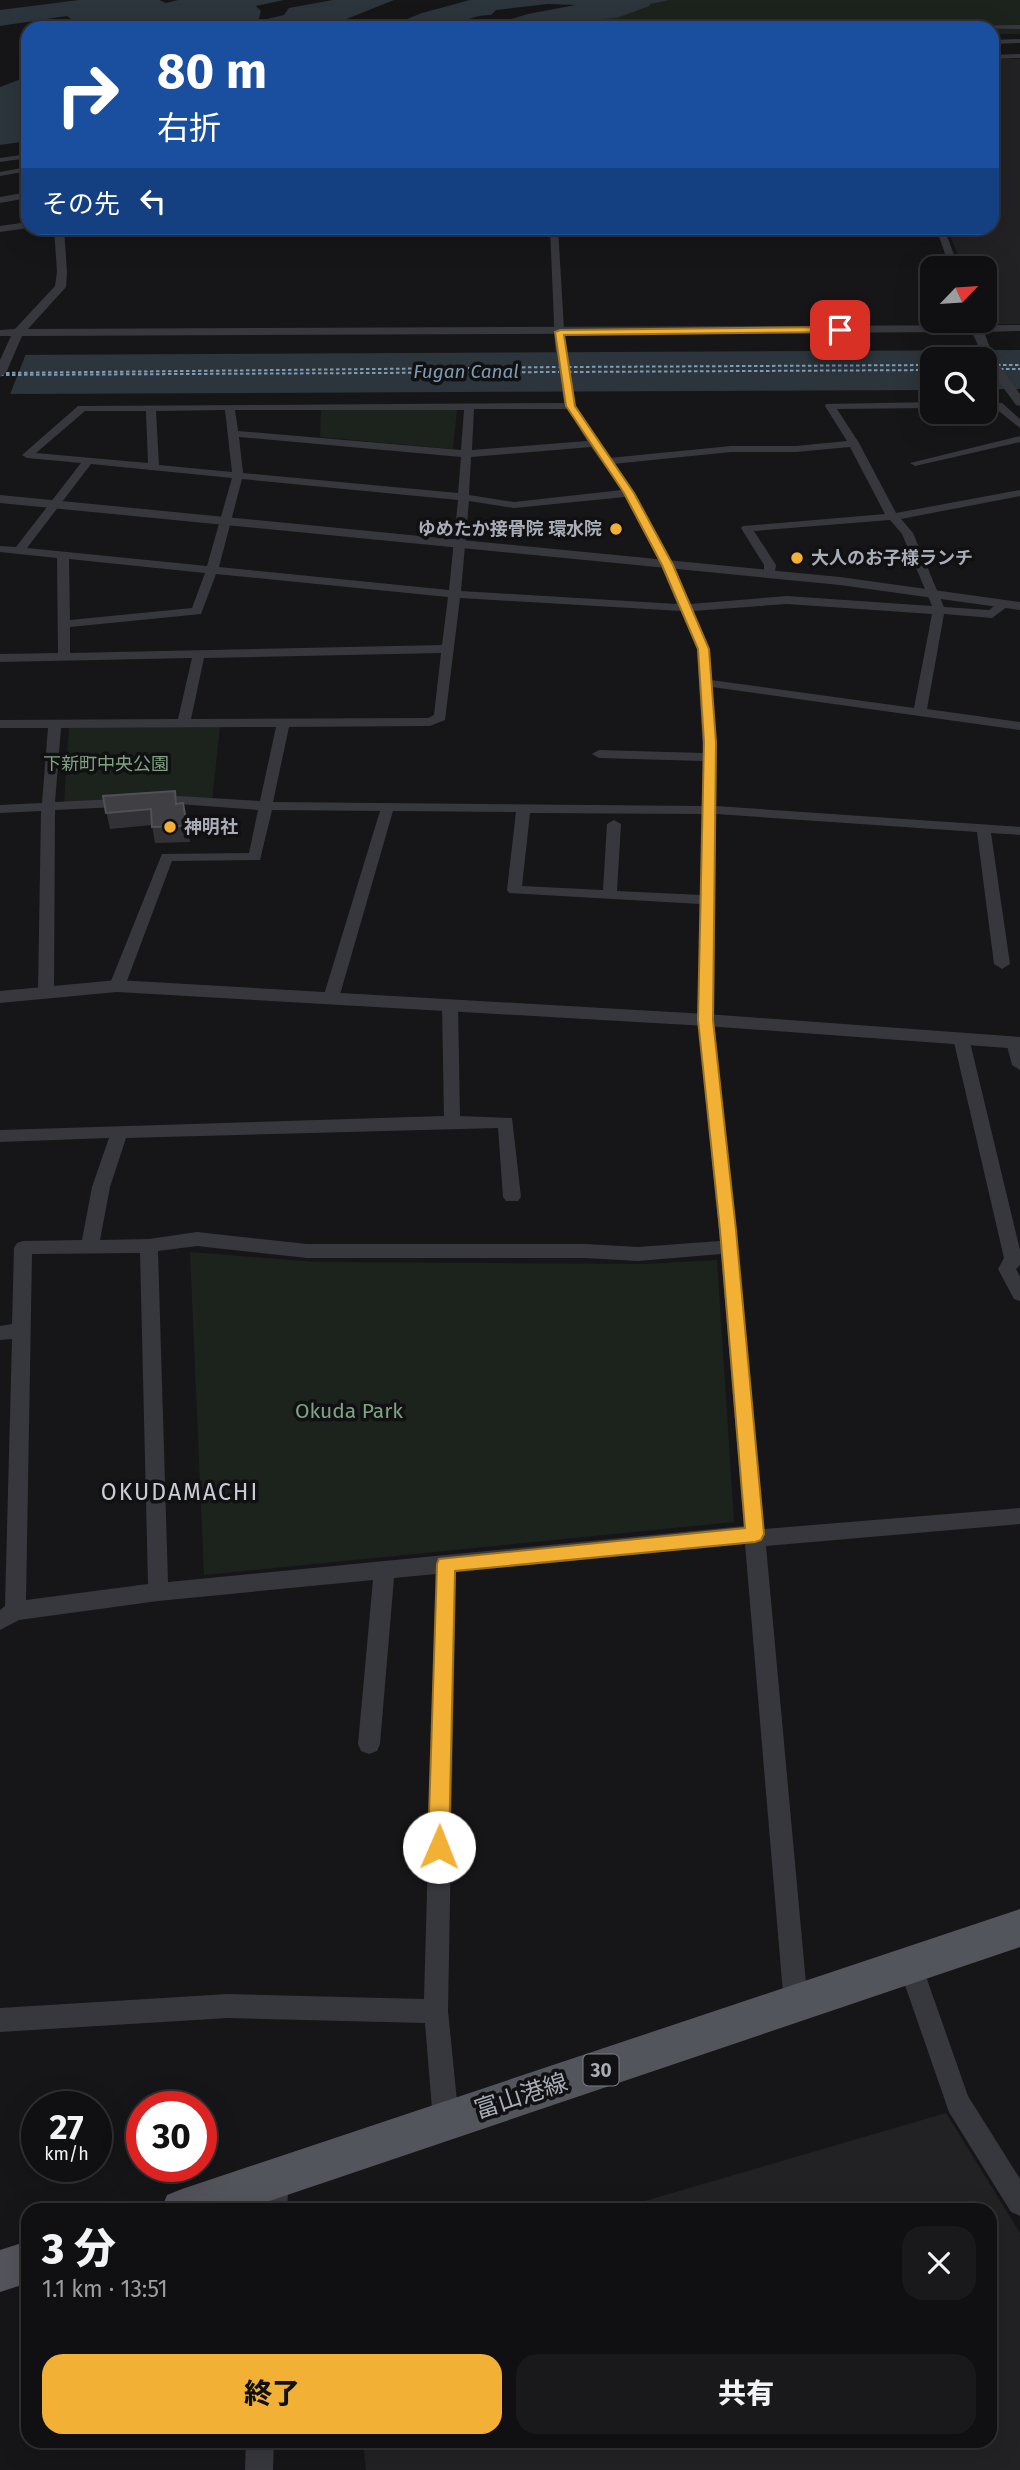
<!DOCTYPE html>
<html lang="ja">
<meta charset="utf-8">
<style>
:root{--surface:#101012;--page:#19191b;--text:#f1f3f6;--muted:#9c9d9f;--line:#303032;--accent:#f2b134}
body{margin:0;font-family:"Fira Sans","Noto Sans JP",sans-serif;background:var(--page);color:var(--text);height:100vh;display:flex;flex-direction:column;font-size:26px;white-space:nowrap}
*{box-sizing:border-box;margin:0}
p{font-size:23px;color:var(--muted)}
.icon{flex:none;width:38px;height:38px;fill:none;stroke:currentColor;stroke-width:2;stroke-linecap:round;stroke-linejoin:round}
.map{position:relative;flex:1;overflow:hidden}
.panel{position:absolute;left:21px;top:2203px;width:976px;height:245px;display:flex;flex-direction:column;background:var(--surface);border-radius:21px;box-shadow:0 7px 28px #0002,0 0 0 2px var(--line)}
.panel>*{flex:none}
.banner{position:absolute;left:21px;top:21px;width:978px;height:214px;border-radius:21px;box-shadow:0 7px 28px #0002,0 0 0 2px var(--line);background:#1a4fa0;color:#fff;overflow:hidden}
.needle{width:46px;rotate:65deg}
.buttons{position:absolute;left:920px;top:256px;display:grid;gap:14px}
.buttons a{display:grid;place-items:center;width:77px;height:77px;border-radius:14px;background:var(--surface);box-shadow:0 7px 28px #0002,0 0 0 2px var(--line);font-size:35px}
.speed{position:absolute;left:21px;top:2091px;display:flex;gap:14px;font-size:35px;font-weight:700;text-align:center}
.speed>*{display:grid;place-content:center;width:91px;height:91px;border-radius:50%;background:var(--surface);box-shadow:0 7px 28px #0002,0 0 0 2px var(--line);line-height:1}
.speed small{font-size:18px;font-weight:400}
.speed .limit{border:10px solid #d22;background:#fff;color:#111}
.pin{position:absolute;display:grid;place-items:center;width:60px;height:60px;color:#fff;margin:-30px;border-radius:14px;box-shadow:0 4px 10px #0006}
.me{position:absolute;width:77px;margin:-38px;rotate:1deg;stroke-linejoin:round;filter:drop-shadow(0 0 5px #0008)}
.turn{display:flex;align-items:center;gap:24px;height:147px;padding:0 21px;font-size:32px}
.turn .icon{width:91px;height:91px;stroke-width:2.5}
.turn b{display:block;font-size:49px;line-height:60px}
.then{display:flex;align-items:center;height:66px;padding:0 21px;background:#0003;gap:14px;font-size:26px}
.round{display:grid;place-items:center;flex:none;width:74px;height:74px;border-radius:21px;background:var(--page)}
.headline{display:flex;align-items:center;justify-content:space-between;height:119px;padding:0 21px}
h1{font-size:42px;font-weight:800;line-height:52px}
.cta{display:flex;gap:14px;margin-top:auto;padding:14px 21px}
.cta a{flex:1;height:80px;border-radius:21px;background:var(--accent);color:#111;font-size:28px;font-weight:800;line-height:80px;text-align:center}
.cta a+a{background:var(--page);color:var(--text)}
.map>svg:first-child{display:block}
</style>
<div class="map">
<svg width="1020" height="2470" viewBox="0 0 1020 2470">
<rect width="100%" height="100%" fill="#161618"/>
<g fill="#222225">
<polygon points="992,59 1020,59 1020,324 985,324 985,268 963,268 947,228 992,228"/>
<polygon points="946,2113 1020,2233 1020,2470 366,2470 363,2441 990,2441 990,2210 614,2210"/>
</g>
<g fill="#1c231d">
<polygon points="670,0 1020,0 1020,34 992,34 992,28 563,28 592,20 617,18 650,4"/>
<polygon points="457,409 453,449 320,437 321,410"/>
<polygon points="220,727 212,800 64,804 69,728"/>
<polygon points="190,1252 316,1262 647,1264 717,1260 734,1522 204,1575"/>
</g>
<g fill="#2c353c">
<polygon points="79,0 159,0 166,3 178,0 284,0 256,6 261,11 258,21 284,15 289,8 333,0 394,0 324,28 84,28 67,16 0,26 0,10"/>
<path d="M 470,0 L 670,0 L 650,4 L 649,6 L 617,18 L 592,20 L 563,28 L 482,28 L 528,14 L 575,5 L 548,4 L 496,10 L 491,15 C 474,14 454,26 436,28 C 420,30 402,28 385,28 L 422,13 Z"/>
<polygon points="25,74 28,74 28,141 0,145 0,87 21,79"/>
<polygon points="1020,350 1020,389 985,389 985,359 933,359 933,390 0,394 0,355"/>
</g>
<polygon fill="#161618" points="0,351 27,351 9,397 0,397"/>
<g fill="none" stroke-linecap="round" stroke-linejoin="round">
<g stroke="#7f9bb3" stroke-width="2" stroke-dasharray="3.5 2.5" stroke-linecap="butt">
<polyline points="997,365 1020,365"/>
<polyline points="568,367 933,365"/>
<polyline points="1000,369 1020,369"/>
<polyline points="568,372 933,370"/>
<polyline points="0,373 559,367"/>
<polyline points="0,375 559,372"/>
</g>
<g fill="#37383d" fill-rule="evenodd">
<polygon points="1020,25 1020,29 973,28 976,26"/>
<polygon points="1020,39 1020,43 992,44 992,40"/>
<polygon points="1020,54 1020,58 992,59 992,55"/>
<polygon points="28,154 28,158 0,162 0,158"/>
<polygon points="28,167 28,171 0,176 0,172"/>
<polygon points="28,192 28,198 0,203 0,197"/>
<polygon points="28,222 28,228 0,232 0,226"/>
<path d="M 550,228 L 558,228 L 565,346 L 574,402 L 609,458 L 731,446 L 796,446 L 847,441 L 825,406 L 826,404 L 933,402 L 933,408 L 837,409 L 859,443 L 896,513 L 1020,490 L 1020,496 L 901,519 L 913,533 L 944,607 L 989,610 L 1001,601 L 1011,604 L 992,618 L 944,614 L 927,709 L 1020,722 L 1020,730 L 712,687 L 717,757 L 716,806 L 1020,827 L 1020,835 L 991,833 L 1010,964 L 1002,969 L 994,964 L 977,832 L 716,814 L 714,1020 L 764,1529 L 1020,1508 L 1020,1524 L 766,1546 L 808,2005 L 805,2014 L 796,2017 L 787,2014 L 784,2005 L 745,1544 L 456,1572 L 448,2011 L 459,2121 L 455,2130 L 446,2134 L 437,2130 L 433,2121 L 425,2023 L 228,2018 L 0,2032 L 0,2008 L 228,1994 L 424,1999 L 436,1574 L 394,1578 L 380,1744 L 377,1751 L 369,1754 L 361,1751 L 358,1744 L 373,1580 L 158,1601 L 19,1620 L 0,1630 L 0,1610 L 5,1606 L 12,1339 L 0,1340 L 0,1326 L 12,1324 L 14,1248 L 17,1243 L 23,1241 L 82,1240 L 92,1187 L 109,1138 L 0,1142 L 0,1130 L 444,1116 L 442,1006 L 450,1001 L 458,1006 L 460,1116 L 512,1118 L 521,1197 L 518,1201 L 506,1201 L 503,1197 L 498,1128 L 126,1138 L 110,1187 L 100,1240 L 149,1239 L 197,1232 L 307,1244 L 585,1244 L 638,1247 L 720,1241 L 698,1020 L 700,904 L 509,893 L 507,890 L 516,812 L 393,811 L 339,998 L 331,1003 L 323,998 L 380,811 L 272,810 L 260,860 L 172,861 L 125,986 L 117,991 L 109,986 L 162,854 L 249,853 L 258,810 L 178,804 L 55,810 L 54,992 L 51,996 L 41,996 L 38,992 L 41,811 L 0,813 L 0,805 L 42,803 L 48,728 L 0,728 L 0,720 L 178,719 L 192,658 L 0,662 L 0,654 L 58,653 L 57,558 L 0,552 L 0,546 L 16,547 L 81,463 L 27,458 L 22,455 L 78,406 L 564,403 L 555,346 ZM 474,409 L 568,409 L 587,441 L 472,450 ZM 225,410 L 232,472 L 159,465 L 156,411 ZM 235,410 L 464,410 L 461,450 L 238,431 ZM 85,411 L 146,411 L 148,463 L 36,453 ZM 239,437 L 461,457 L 458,493 L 243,473 ZM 591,447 L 622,490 L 514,502 L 469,495 L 471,457 ZM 850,447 L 885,514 L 743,526 L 741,528 L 764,565 L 764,575 L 774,577 L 776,565 L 754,531 L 890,520 L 902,534 L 932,606 L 787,596 L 690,604 C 668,555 645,507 613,464 L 731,452 L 796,452 ZM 91,464 L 232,478 L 207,566 L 27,548 ZM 242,479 L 458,500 L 449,590 L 219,567 ZM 625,497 L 658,559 L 677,604 L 461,591 L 469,501 L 514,508 ZM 69,559 L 205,573 L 192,608 L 70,620 ZM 216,574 L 448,597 L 442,645 L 70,653 L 70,627 L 201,614 ZM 460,598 L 681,611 L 697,649 L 703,753 L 599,750 L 592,754 L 599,758 L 703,761 L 702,806 L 273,802 L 289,727 L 430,726 L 445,720 ZM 787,604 L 932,614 L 914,708 L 711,680 L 709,649 L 693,611 ZM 441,653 L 434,715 L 428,718 L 191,719 L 204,658 ZM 276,727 L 260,801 L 178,796 L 55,802 L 61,728 ZM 530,813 L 702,814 L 701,895 L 617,891 L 621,824 L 614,820 L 607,824 L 603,890 L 522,886 ZM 197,1246 L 307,1258 L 585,1258 L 638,1261 L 721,1254 L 744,1526 L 168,1582 L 158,1251 ZM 140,1253 L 148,1584 L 26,1600 L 32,1254 Z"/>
<polygon points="936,228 944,228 959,268 950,268"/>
<polygon points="985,402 1002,403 1020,419 1020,428 995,408 985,408"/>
<polygon points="1020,436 1020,442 915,466 910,463"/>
<polygon points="961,1033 969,1038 1020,1250 1020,1265 1016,1269 1020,1277 1020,1301 1014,1299 998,1269 1004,1258 953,1038"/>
<polygon points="1014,1037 1020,1039 1020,1070 1012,1065 1006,1042"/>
<polygon points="910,1953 918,1957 922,1965 968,2096 1020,2179 1020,2216 1011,2212 949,2112 898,1965 902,1957"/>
<polygon points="276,2165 285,2169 289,2178 287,2210 261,2210 263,2178 267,2169"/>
<polygon points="246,2441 274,2441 273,2470 245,2470"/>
</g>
<g fill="#37383d" fill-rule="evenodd">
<polygon points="54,228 64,228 67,272 66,287 28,329 1020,325 1020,331 984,332 994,358 1020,394 1020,406 1016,405 988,367 972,332 22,336 6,373 0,377 0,360 11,336 0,336 0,330 15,329 55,286 57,272"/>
<polygon points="0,495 840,577 1020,602 1020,610 840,585 0,503"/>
<polygon points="117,980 706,1014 1020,1037 1020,1049 706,1026 117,992 0,1003 0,991"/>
</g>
<g fill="#53555c" fill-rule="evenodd">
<polygon points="1020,1909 1020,1947 243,2210 161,2210 167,2195 182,2189"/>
<polygon points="28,2241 28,2283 0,2292 0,2250"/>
</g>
</g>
<polygon fill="#323236" points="175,791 178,804 183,803 190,842 155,843 152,825 110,829 103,796"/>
<polygon fill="#3f3f44" stroke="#4f5156" stroke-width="2" points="175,791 176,804 183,803 187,826 152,827 151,809 106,813 103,796"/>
<polygon fill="#f2b134" stroke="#9d7322" stroke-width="2" points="840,327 843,332 564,335 575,406 634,493 673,565 709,649 716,742 713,1020 736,1230 764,1534 761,1540 755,1542 455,1571 449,1847 446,1854 439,1857 432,1854 428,1847 437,1564 439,1559 745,1528 720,1230 698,1020 704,742 698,649 662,565 624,493 566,406 555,332 560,330"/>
<g fill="#f2b134" stroke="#111113" stroke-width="2.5">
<circle cx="616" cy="529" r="7"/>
<circle cx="797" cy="558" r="7"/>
<circle cx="170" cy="827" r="7"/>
</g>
<g text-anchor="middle" stroke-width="7" stroke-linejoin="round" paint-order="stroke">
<g font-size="18" font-weight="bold" fill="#a8adb8" stroke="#111113" text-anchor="start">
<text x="602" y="535" text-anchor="end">ゆめたか接骨院 環水院</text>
<text x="811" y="564">大人のお子様ランチ</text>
<text x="184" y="833">神明社</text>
</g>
<g font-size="18" fill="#7fa381" stroke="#111113">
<text x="106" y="770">下新町中央公園</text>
</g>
<g font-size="19" font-style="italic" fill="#7f9bb3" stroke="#111113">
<text x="466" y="378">Fugan Canal</text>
</g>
<rect fill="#111113" stroke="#7b7e86" stroke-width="2" x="583.5" y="2054.5" width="35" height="31" rx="5"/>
<g font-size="19" font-weight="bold" fill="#a8adb8">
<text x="601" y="2077">30</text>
</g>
<g font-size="21" fill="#7fa381" stroke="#111113">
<text x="349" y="1418">Okuda Park</text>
</g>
<g font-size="23" letter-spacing="2" fill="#c9ccd4" stroke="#111113">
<text x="180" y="1500">OKUDAMACHI</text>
</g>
<g font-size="24" fill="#a8adb8" stroke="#111113">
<text transform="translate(521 2096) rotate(-18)" y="8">富山港線</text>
</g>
</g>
</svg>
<div class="buttons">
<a><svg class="needle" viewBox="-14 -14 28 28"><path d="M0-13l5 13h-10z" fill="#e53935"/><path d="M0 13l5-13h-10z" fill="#9c9d9f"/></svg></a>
<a><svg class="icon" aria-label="search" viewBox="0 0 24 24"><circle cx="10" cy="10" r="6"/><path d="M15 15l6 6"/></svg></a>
</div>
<div class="speed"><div>27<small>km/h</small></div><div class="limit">30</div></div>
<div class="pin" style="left:840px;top:330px;background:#d93025"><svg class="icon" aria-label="arrive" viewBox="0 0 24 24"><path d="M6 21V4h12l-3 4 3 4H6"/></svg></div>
<svg class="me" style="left:439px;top:1847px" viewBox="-20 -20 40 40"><circle r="19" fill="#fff"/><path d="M0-13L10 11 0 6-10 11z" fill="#f2b134"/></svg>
<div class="banner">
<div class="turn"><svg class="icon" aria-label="right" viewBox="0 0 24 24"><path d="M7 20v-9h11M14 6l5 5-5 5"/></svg><div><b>80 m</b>右折</div></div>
<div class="then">その先<svg class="icon" aria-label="left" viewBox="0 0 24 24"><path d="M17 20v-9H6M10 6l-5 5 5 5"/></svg></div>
</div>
<section class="panel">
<div class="headline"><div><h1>3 分</h1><p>1.1 km · 13:51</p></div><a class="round"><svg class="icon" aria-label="close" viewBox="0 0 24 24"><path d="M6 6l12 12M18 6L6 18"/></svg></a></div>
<div class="cta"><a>終了</a><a>共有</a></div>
</section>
</div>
